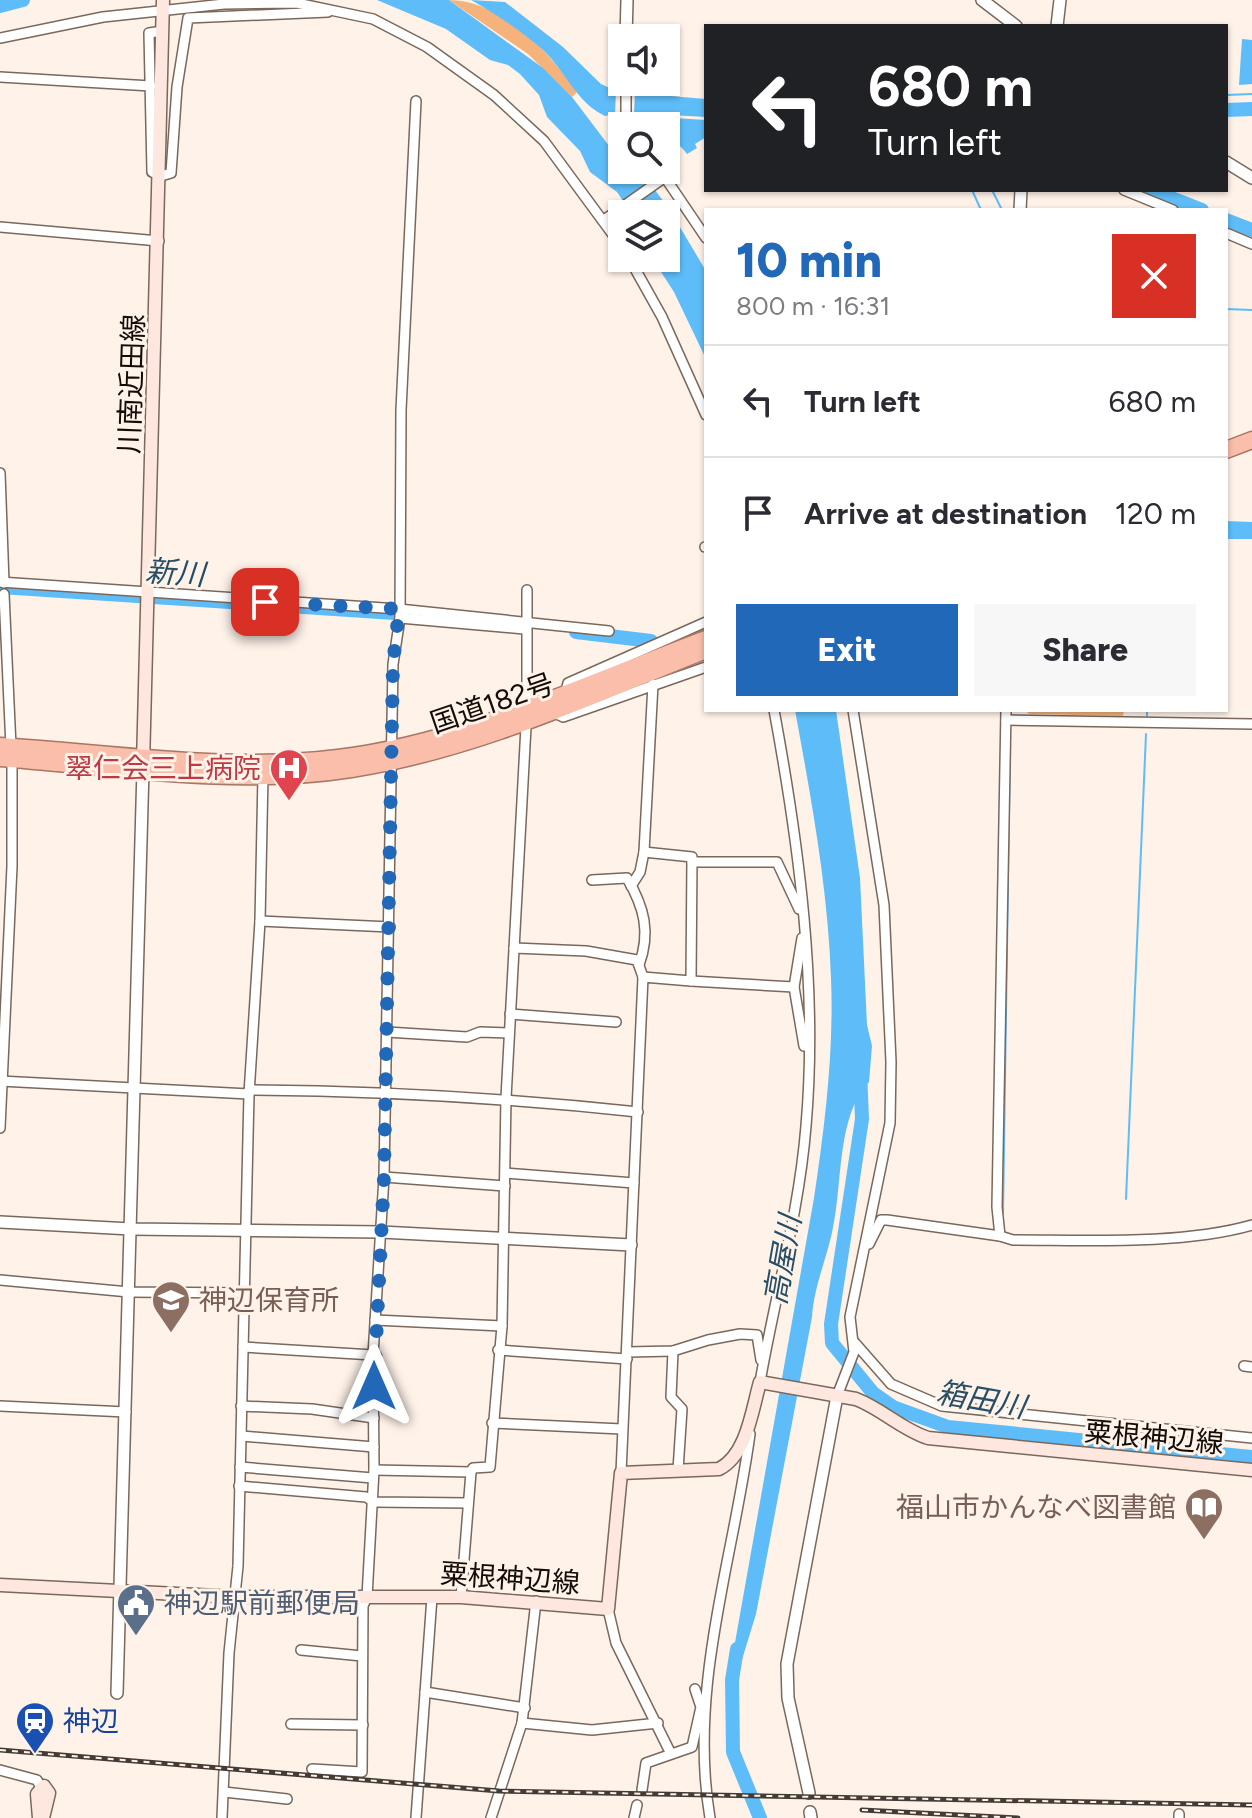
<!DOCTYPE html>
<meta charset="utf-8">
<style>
:root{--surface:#fff;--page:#f7f7f7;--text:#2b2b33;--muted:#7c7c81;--line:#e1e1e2;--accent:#2268b8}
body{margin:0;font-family:Figtree,"Noto Sans JP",sans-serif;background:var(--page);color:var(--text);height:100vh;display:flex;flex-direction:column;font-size:30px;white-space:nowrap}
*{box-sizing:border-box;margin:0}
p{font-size:26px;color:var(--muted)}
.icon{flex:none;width:44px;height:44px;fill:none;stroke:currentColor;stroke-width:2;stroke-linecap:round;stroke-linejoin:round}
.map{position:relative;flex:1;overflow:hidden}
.details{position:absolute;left:704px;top:208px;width:524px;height:504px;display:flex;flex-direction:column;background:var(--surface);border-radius:0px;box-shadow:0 2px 6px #0004}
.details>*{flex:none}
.hud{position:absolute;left:704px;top:24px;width:524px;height:168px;border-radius:0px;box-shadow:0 2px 6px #0004;background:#202124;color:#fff;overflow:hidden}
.buttons{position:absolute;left:608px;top:24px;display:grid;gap:16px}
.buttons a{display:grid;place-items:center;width:72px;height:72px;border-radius:0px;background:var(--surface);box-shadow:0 2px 6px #0004;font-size:40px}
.pin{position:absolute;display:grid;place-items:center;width:68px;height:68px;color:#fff;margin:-34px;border-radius:16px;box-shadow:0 4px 12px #0006}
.me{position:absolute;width:88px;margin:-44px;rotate:0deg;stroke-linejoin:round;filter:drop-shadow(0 0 6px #0008)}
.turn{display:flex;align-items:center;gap:28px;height:168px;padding:0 32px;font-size:36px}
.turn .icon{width:104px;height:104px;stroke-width:2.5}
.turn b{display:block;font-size:56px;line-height:68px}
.round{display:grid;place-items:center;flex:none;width:84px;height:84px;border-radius:0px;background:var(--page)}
.overview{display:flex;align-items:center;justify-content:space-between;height:136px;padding:0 32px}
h1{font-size:48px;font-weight:800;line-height:60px;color:var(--accent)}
.cta{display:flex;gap:16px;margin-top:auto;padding:16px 32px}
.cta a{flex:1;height:92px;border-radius:0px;background:var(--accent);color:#fff;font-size:32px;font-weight:800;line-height:92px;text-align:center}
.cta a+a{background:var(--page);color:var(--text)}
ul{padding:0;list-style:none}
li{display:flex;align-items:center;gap:24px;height:112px;padding:0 32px;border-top:2px solid var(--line)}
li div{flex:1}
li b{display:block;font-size:30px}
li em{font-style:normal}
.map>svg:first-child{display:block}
</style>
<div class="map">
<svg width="1252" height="1818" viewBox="0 0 1252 1818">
<rect width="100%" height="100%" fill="#fef2e9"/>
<g fill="#f6b27b">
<path d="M 449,0 C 500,0 550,52 577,92 L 572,97 L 528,54 Z"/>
<polygon points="1025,710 1124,710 1123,716 1029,714"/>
</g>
<g fill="#5ebdf8">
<polygon points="377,0 449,0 543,68 572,97 622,163 622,170 642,173 664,202 674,200 676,205 671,212 706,271 706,359 674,292 652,258 666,258 666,214 632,214 617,192 590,172 580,151 547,117 539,95 520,74 508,65 490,60 446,29"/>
<path d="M 471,0 L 505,2 L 563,47 L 601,84 L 616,91 L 615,114 L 605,116 C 577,103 565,71 544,51 C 522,31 497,15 471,0 Z"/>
<polygon points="1242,39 1252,40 1252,84 1239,85"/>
<polygon points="635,93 706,99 706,117 634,113"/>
<path d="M 659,117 L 706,120 L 706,137 L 695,144 L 697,148 L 687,154 C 684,149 673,139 668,137 L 666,126 L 661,126 Z"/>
<polygon points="1226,521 1252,522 1252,539 1226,539"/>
<path d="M 795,710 L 836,710 L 860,878 L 867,1025 L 872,1046 L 869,1082 C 838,1113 842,1181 834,1222 C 829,1254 814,1284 812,1317 L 756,1614 L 740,1666 L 731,1665 L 814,1198 C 825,1125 834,1051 831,978 C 828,888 811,798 795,710 Z"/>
</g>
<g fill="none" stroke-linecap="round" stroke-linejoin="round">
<g stroke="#5ebdf8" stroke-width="2">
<polyline points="1226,95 1252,94"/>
<polyline points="609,150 622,143"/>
<polyline points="972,190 981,210"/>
<polyline points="992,190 1002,210"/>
<polyline points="1226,309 1252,310"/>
<polyline points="1147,718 1147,710"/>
<polyline points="1126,1199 1146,734"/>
<polyline points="1003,1213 1010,747"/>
</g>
<g stroke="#5ebdf8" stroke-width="14">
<polyline points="0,6 23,0"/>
<polyline points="1226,110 1252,109"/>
<polyline points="1151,190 1202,210"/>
<polyline points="1226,220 1252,230"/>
<polyline points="0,587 395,613"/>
<polyline points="576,632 651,641 651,645"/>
<polyline points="860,1071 862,1119 831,1324 832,1343 873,1393 893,1407 948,1427 1252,1457"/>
<polyline points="737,1649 732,1680 733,1752 760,1818"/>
</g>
<defs>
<g id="minor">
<polyline points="156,32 149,33 152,172 161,176 171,173 177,87 188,18 328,12"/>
<polyline points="0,38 103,17 224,4 297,3 373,19 427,47 494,95 544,141 622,247"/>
<polyline points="0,77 151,86"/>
<polyline points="626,82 626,114 631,126"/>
<polyline points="660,170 706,238"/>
<polyline points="1124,190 1173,210"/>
<polyline points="604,220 665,177"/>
<polyline points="0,227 159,241"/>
<polyline points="1226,233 1252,244"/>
<polyline points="629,258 662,317 706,415"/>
<polyline points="0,473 4,583"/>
<polyline points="705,547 706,547"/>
<polyline points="0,582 399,609 609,631"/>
<polyline points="4,594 11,747"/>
<polyline points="400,618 524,629"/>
<polyline points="566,691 568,683 706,622"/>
<polyline points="551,711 563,717 706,667"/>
<polyline points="1006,720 1252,724"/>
<polyline points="644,852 653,684"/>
<polyline points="692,862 777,862 799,909"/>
<path d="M 592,880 L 627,878 C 644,907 651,932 639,965"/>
<polyline points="260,921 390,927"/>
<polyline points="802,938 794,987 804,1046"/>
<polyline points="514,948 586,951 637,960 643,977"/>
<polyline points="691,981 794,987"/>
<polyline points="510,1014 616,1022"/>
<polyline points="387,1032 467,1037 480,1032 509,1033"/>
<polyline points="0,1081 249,1094"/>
<path d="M 249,1090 C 380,1091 508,1098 638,1112"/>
<polyline points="0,1128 12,866 12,759"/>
<polyline points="506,1173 634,1183"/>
<polyline points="384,1177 505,1186"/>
<polyline points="1000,1236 997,1207 1006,710"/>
<path d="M 869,1244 L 881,1220 L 887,1220 L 1000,1236 L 1013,1240 C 1086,1240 1182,1245 1252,1225"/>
<polyline points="0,1280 129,1292 244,1293"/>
<polyline points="375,1320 502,1326"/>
<polyline points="855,1343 891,1384 942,1406 1252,1438"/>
<polyline points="243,1347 373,1355"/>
<polyline points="498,1350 627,1359"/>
<polyline points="673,1351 671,1397 682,1409 678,1470"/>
<polyline points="628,1352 673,1351 708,1340 740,1334 757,1335 761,1360"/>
<polyline points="1244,1366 1252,1367"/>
<path d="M 760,1382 C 775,1296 799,1213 806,1126 C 818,988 799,845 774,710"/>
<polyline points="837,1396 854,1352 850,1317 890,1123 891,1062 884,905 853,710"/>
<polyline points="0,1406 126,1412"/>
<polyline points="241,1406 312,1409 374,1418"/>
<polyline points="492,1423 622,1429"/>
<polyline points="242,1436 374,1447"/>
<polyline points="240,1467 373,1478"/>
<polyline points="374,1470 471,1472"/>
<polyline points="621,1473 643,977 691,981 692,857 644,852 640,872 631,886"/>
<polyline points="239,1486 366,1497 374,1502 468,1503"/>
<polyline points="461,1597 471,1472 473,1468 490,1467 502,1326 506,1098 527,708 527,590"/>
<polyline points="608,1609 616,1643 671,1754"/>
<polyline points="301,1650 362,1656"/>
<polyline points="425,1692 525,1708"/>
<polyline points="522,1723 592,1730 658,1723"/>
<polyline points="291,1724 363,1725"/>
<polyline points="312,1769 362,1772 363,1606 367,1597 374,1470 373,1355 384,1177 393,664 400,618 401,410 416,101"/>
<polyline points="0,1770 37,1780 40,1786"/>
<polyline points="642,1790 646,1763 692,1747 701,1707 695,1689"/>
<polyline points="224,1792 287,1799"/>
<polyline points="222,1818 229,1653 238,1566 249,1094 260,921 263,775"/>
<polyline points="416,1818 432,1597"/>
<polyline points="491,1818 522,1723 536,1601"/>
<polyline points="634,1818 637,1805"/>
<path d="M 710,1818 C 688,1688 733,1561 750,1434"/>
<polyline points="1179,1818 1179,1814"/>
</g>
<g id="tertiary">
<polyline points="982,0 1016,26"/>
<polyline points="1057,26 1060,0"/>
<polyline points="626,38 627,0"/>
<polyline points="1226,162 1252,178"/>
<polyline points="1020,210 1021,190"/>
<polyline points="0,1222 131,1229 381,1232 631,1245"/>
<polyline points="117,1693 143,769"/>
<polyline points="809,1793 788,1698 787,1664 837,1396"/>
<polyline points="810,1812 811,1818"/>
</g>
<g id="secondary">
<polyline points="143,764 163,0"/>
<path d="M 0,1585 L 237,1597 L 461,1597 L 608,1609 L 621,1473 L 719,1469 C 747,1455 752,1410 760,1382 L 856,1399 C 882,1409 901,1429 928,1438 L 1252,1470"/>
<polyline points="39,1818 37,1794 44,1786 49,1793 43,1818"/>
</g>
<g id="trunk">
<polyline points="1226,450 1252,440"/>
<path d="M 0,746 C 112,753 227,772 338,758 C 464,743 588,683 706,639"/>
<path d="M 0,758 C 114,767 236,787 351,769 C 475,750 590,696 706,650"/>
</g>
</defs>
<use href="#minor" stroke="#79685b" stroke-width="12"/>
<use href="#tertiary" stroke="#79685b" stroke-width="14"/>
<use href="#secondary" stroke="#79685b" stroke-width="15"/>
<use href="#trunk" stroke="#a87664" stroke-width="19"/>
<use href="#minor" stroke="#fff" stroke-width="9"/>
<use href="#tertiary" stroke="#fff" stroke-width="11"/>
<use href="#secondary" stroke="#fde7df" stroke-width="12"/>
<use href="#trunk" stroke="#fabeaa" stroke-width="16"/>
<defs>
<g id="rail">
<polyline points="0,1750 499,1791 1252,1805"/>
<polyline points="862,1810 1018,1818"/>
</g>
</defs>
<use href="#rail" stroke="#433c36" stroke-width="5"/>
<use href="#rail" stroke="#fef2e9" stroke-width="2" stroke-dasharray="6" stroke-linecap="butt"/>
</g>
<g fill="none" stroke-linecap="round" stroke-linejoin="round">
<polyline stroke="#2268b8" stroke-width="14" stroke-dasharray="0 25.2" points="265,602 399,609 393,664 384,1177 374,1386"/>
</g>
<defs>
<symbol id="hospital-pin" viewBox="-11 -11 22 30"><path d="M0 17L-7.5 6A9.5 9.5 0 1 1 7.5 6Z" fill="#e0444e" stroke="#fef2e9"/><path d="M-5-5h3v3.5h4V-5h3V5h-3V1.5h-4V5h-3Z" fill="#fff"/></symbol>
<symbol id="school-pin" viewBox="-11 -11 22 30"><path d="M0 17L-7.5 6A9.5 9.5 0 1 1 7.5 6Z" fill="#8d6e63" stroke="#fef2e9"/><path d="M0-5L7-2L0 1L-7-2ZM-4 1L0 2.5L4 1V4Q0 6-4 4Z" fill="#fff"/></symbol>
<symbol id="library-pin" viewBox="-11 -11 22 30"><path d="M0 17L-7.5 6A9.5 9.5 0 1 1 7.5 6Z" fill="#8d6e63" stroke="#fef2e9"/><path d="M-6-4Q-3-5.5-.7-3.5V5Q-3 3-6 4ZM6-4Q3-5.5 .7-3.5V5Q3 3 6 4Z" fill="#fff"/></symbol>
<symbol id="civic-pin" viewBox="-11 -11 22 30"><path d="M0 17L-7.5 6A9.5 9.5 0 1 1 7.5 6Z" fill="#5c6f8a" stroke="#fef2e9"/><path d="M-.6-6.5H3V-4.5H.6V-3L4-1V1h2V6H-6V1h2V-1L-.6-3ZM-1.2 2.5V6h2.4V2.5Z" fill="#fff"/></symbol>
<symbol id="station-pin" viewBox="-11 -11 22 30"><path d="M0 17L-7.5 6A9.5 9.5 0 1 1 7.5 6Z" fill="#1a4fb4" stroke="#fef2e9"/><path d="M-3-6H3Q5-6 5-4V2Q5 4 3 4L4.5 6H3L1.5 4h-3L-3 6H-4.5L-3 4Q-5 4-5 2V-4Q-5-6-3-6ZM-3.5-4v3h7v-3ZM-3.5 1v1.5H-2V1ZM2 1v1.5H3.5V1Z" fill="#fff"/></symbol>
</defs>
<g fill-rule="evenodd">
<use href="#hospital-pin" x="267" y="746" width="44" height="60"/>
<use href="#school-pin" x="149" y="1278" width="44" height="60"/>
<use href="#library-pin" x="1182" y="1485" width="44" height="60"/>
<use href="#civic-pin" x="114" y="1581" width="44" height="60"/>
<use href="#station-pin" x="13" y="1699" width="44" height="60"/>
</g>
<g text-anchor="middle" stroke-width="6" stroke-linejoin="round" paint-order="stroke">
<g font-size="28" fill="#130d08" stroke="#fef2e9">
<text transform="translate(131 384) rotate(-88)" y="10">川南近田線</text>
<text transform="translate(492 703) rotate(-19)" y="10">国道182号</text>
<text transform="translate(1154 1437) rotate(5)" y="10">粟根神辺線</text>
<text transform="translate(510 1578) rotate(4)" y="10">粟根神辺線</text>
</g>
<g font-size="28" fill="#be3a42" stroke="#fef2e9" text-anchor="end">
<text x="261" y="778">翠仁会三上病院</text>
</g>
<g font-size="28" fill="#785e54" stroke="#fef2e9" text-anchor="start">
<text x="199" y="1310">神辺保育所</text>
<text x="1176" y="1517" text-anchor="end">福山市かんなべ図書館</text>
</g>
<g font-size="28" fill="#4e5e75" stroke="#fef2e9" text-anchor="start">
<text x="164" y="1613">神辺駅前郵便局</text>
</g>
<g font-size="28" fill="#164399" stroke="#fef2e9" text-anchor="start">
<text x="63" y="1731">神辺</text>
</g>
<g font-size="30" font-style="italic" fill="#264e67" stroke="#fef2e9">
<text transform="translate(175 573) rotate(4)" y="10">新川</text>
<text transform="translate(783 1260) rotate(-80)" y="10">高屋川</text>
<text transform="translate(981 1400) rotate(10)" y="10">箱田川</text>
</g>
</g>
</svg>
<div class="buttons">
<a><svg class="icon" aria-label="sound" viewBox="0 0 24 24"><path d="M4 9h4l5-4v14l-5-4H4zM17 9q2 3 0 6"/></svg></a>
<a><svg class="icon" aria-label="search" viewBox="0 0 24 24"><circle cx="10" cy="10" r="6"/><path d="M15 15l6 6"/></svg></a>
<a><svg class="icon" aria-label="layers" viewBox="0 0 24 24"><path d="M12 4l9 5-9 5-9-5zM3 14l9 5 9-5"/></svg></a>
</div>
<div class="pin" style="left:265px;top:602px;background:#d93025"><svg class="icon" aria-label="arrive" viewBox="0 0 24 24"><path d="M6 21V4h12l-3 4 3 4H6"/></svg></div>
<svg class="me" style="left:374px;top:1386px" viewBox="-20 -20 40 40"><path d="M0-17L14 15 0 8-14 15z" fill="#2268b8" stroke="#fff" stroke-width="4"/></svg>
<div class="hud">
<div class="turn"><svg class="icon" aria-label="left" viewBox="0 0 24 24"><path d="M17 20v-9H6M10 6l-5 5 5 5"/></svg><div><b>680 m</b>Turn left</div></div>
</div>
<section class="details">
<div class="overview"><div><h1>10 min</h1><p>800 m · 16:31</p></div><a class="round" style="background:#d93025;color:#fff"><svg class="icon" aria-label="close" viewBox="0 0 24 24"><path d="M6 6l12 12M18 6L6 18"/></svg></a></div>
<ul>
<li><svg class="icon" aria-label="left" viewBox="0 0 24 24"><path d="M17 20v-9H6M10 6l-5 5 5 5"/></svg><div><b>Turn left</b></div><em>680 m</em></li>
<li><svg class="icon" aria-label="arrive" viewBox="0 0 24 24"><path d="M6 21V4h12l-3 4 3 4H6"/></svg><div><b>Arrive at destination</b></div><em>120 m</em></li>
</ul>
<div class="cta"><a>Exit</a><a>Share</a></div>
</section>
</div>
